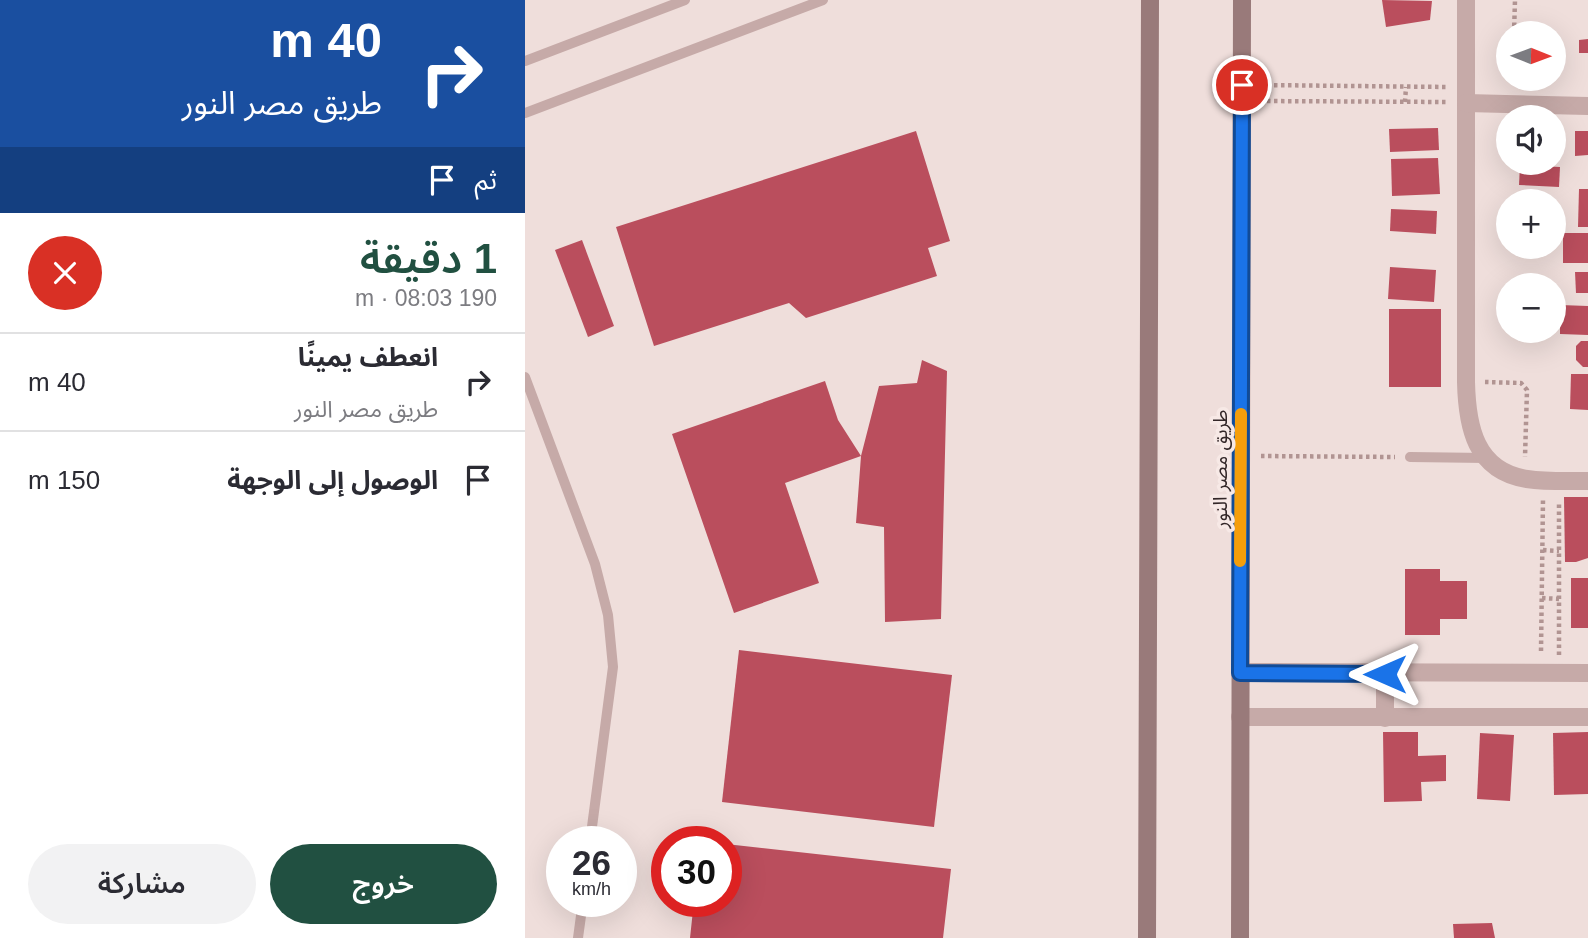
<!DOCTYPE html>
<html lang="ar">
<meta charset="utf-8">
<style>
:root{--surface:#fff;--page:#f2f2f3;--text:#2b2b33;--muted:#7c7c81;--line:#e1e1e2;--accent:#215041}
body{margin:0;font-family:Arial,"Noto Sans Arabic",sans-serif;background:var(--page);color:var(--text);direction:rtl;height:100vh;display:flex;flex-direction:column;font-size:26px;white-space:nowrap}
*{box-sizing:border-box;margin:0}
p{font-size:23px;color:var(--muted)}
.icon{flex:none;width:38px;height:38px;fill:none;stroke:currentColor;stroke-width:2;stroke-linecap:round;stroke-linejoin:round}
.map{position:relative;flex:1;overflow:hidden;direction:ltr}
.details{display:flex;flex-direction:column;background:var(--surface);width:525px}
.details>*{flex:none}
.top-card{background:#1a4fa0;color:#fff;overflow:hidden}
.needle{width:46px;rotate:91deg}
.fabs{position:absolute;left:971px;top:21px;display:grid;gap:14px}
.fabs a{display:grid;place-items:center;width:70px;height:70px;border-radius:50%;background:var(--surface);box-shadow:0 7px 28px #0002;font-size:35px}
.speed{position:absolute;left:21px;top:826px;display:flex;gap:14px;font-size:35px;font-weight:700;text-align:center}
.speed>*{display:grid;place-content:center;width:91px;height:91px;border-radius:50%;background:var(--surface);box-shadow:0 7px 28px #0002;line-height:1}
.speed small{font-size:18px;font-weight:400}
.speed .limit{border:10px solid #d22;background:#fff;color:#111}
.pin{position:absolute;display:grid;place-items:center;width:60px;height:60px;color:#fff;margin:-30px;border:4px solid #fff;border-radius:50%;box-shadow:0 2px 7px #0007}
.me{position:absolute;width:77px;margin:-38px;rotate:270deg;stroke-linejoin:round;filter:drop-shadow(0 0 5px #0008)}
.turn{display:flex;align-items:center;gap:24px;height:147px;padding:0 28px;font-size:32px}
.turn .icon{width:91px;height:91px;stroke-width:2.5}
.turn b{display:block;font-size:49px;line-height:60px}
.then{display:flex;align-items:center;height:66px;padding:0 28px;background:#0003;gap:14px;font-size:26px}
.round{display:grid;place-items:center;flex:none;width:74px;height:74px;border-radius:37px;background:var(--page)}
.head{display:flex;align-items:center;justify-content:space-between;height:119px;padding:0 28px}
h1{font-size:42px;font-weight:600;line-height:52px;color:var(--accent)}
.primary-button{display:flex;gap:14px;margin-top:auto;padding:14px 28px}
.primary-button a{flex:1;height:80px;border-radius:42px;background:var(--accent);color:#fff;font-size:28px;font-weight:600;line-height:80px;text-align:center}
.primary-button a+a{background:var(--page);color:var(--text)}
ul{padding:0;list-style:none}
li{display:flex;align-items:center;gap:21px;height:98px;padding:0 28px;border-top:2px solid var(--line)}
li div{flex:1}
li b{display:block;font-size:26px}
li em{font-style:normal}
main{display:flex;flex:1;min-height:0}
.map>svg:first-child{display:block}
</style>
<main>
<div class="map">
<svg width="1063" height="938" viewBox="0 0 1063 938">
<rect width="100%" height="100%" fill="#efdedb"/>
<g fill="#ba4e5d">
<polygon points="857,0 907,1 905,20 861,27"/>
<polygon points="1063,39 1063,53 1054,53 1054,40"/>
<polygon points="913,128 914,150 865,152 864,129"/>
<polygon points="391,131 425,241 403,248 412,276 281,318 264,303 129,346 91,227"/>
<polygon points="1050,131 1063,131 1063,155 1050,156"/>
<polygon points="913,158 915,194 867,196 866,159"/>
<polygon points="995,165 1035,167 1034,187 994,185"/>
<polygon points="1054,189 1063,189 1063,227 1053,227"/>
<polygon points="866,209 912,211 911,234 865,231"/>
<rect x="1038" y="233" width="25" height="30"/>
<polygon points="57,240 89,326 63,337 30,250"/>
<rect x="993" y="247" width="29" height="7"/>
<polygon points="865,267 911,270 909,302 863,299"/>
<polygon points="1050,272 1063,272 1063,293 1051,293"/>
<polygon points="1035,305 1063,306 1063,335 1035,334"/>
<rect x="864" y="309" width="52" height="78"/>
<polygon points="1056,341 1063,341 1063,367 1058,367 1051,360 1051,346"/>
<polygon points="397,360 422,371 416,619 360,622 359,527 331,523 336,456 260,483 294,583 209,613 147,434 300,381 313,420 336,456 354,386 392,383"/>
<polygon points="1046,374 1063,374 1063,410 1045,409"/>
<polygon points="1039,497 1063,497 1063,558 1051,562 1040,562"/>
<polygon points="880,569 915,569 915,581 942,581 942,619 915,619 915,635 880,635"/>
<rect x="1046" y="578" width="17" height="50"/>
<polygon points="214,650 427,675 409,827 197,802"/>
<polygon points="858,732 893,732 893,756 921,755 921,781 896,782 897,801 859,802"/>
<polygon points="1063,732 1063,794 1029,795 1028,733"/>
<polygon points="955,733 989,735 985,801 952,799"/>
<polygon points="201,844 426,869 418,938 165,938 169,901 201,901"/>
<polygon points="967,923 970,938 929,938 928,924"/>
</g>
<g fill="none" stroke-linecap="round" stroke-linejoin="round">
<g stroke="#b19492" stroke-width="4.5" stroke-dasharray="3.5 3.5" stroke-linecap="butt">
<polyline points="989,33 990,0"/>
<polyline points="735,85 923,87"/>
<polyline points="735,101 922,102"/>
<polyline points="880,102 881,87"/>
<polyline points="960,382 996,383 1002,390 1000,457"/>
<polyline points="736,456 870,457"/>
<polyline points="1018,550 1034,551"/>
<polyline points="1017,598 1034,599"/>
<polyline points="1016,651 1018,499"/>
<polyline points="1034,655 1034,502"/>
</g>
<g stroke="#c6aaa8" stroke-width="10">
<polyline points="0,61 160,0"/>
<polyline points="0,113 298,0"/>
<polyline points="0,377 70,564 83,615 88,667 65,842"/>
<polyline points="885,457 961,458"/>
<polyline points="53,938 58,901"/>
</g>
<g stroke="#c6aaa8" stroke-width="18">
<path d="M 941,0 L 941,382 C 942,426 950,471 1002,479 C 1022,482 1043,481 1063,481"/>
<polyline points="941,103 1063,106"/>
<polyline points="715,672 1063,673"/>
<polyline points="860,674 860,718"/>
<polyline points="715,717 1063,717"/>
</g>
<g stroke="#997a7a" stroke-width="18">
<polyline points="622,938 625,0"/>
<polyline points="715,938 717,0"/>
</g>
</g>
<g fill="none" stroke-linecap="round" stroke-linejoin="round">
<defs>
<polyline id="route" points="717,85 715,673 860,674"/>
</defs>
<use href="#route" stroke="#114b97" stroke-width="18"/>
<use href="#route" stroke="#1a73e8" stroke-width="12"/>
<polyline stroke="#f59e0b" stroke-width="12" points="715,561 716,414"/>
</g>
<g text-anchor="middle" stroke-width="7" stroke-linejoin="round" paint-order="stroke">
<g font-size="19" fill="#332728" stroke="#f7e9e6">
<text transform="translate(695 469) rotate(-90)" y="7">طريق مصر النور</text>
</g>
</g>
</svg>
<div class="fabs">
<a><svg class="needle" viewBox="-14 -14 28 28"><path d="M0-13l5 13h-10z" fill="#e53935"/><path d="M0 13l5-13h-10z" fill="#7c7c81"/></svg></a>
<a><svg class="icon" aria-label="sound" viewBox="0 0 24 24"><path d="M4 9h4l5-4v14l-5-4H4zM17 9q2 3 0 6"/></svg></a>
<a>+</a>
<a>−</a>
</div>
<div class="speed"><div>26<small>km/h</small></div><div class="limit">30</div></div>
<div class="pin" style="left:717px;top:85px;background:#d93025"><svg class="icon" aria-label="arrive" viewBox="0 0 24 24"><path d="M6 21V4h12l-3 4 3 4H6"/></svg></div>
<svg class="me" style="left:860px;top:674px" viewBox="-20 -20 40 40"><path d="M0-17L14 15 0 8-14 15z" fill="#1a73e8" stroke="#fff" stroke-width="4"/></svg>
</div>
<section class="details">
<div class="top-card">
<div class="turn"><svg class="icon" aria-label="right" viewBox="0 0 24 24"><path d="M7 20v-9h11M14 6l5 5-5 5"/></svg><div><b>40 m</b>طريق مصر النور</div></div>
<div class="then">ثم<svg class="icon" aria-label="arrive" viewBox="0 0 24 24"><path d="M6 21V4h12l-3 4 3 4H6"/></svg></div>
</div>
<div class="head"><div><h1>1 دقيقة</h1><p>190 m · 08:03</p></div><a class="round" style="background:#d93025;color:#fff"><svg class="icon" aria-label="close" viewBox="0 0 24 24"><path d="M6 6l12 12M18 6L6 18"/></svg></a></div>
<ul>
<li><svg class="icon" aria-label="right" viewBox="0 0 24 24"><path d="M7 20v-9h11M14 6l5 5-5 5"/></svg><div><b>انعطف يمينًا</b><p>طريق مصر النور</p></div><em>40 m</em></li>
<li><svg class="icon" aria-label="arrive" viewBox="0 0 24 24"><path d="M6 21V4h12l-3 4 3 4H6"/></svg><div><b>الوصول إلى الوجهة</b></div><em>150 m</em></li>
</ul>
<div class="primary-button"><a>خروج</a><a>مشاركة</a></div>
</section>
</main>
